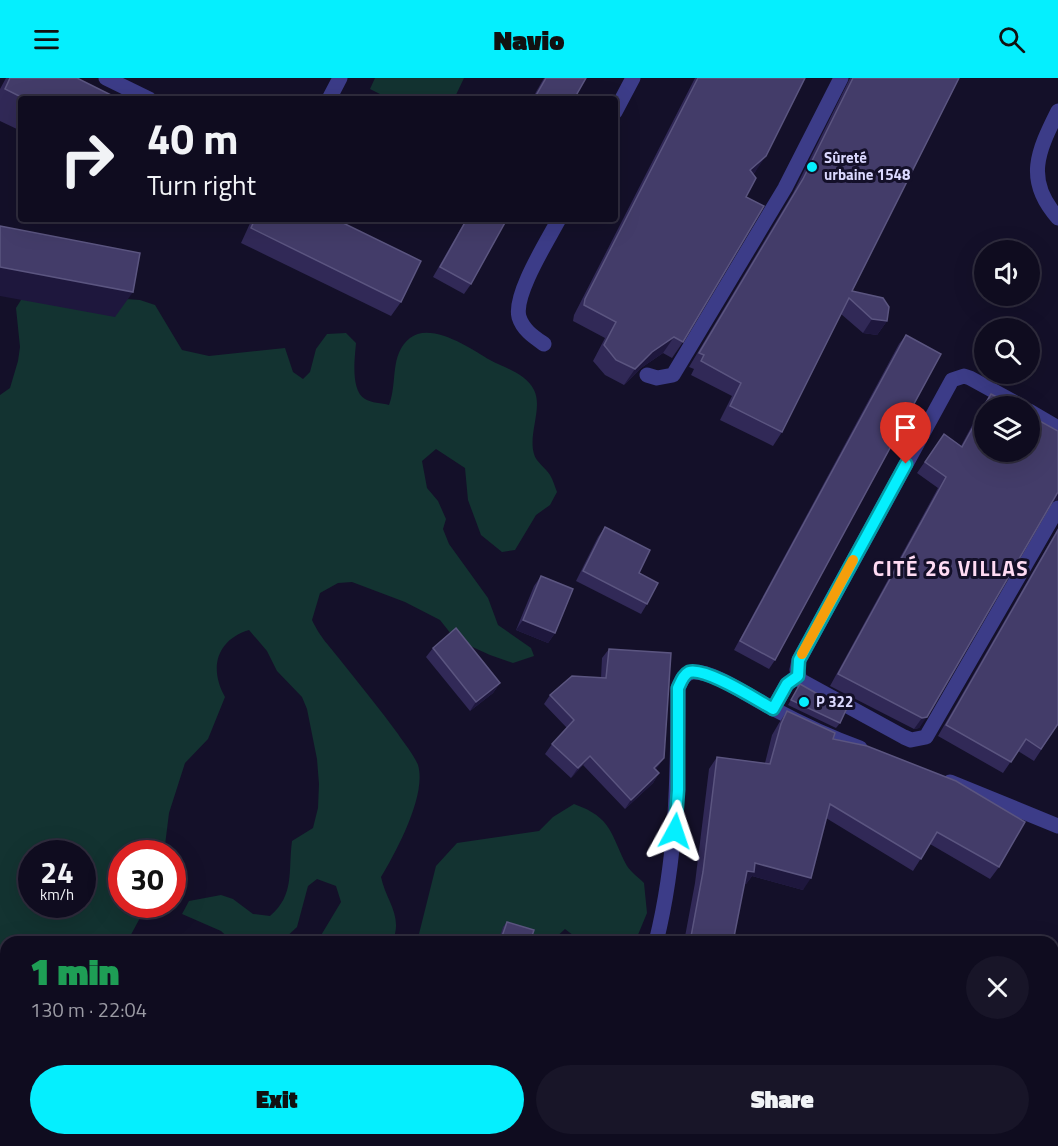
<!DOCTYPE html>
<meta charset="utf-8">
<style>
:root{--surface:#0f0c1f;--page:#181528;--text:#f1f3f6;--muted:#9b9ba4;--line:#2f2c3d;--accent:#05effe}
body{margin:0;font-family:"Titillium Web",sans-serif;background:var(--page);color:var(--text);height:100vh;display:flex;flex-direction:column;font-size:22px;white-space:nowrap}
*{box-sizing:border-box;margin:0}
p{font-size:20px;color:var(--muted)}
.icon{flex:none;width:33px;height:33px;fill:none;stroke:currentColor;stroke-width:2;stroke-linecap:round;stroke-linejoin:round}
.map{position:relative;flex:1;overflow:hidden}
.sheet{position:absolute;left:0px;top:858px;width:1059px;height:210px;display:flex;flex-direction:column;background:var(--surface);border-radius:18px 18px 0 0;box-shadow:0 6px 24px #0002,0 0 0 2px var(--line)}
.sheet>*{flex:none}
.top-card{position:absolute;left:18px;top:18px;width:600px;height:126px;border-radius:6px;box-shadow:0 6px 24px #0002,0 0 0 2px var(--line);background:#0f0c1f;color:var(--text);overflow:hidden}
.tools{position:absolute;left:974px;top:162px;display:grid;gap:12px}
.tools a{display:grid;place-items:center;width:66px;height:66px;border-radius:50%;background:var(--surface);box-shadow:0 6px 24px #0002,0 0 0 2px var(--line);font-size:30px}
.speed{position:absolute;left:18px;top:762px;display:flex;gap:12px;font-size:30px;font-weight:700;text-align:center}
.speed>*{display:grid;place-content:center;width:78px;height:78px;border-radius:50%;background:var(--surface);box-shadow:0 6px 24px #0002,0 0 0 2px var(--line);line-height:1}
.speed small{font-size:15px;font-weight:400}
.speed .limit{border:9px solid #d22;background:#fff;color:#111}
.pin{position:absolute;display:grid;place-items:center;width:51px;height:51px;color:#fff;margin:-62px -26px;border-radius:50% 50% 50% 0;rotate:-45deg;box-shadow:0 0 6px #0007}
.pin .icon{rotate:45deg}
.me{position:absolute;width:66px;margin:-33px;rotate:5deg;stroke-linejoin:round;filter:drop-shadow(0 0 4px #0008)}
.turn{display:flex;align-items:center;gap:21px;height:126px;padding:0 30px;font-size:27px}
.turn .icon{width:78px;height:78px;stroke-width:2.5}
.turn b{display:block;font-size:42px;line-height:51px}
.round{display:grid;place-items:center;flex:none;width:63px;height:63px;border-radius:32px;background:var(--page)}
.head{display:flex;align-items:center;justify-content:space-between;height:102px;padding:0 30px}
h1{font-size:36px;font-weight:800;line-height:45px;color:#1e9e55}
.primary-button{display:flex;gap:12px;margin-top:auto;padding:12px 30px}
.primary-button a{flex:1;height:69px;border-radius:36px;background:var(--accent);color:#111;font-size:24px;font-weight:800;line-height:69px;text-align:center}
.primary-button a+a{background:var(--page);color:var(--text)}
header{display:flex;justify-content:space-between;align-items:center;height:78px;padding:0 30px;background:var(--accent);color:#111;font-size:27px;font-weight:800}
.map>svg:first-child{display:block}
</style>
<header><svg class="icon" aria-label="menu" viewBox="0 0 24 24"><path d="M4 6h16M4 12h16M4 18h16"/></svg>Navio<svg class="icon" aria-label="search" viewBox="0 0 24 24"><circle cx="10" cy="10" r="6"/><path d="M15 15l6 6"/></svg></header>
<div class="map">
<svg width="1058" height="1068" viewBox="0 0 1058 1068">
<rect width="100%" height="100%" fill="#141029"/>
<g fill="#133331" fill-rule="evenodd">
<polygon points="375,0 464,0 454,21 390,21 370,11"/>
<path d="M 26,214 L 140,222 L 155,227 L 182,272 L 209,278 L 285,270 L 293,294 L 303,301 L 310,294 L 316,271 L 327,256 L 346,255 L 356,265 C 355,279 350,312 365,321 C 371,325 382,325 389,327 C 398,304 389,277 410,260 C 431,243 472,271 490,282 C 505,290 526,296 534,312 C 543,330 528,356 534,376 C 536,384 546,390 550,397 C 553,402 555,409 557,414 L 550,427 L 536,437 L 515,472 L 502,474 L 481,457 L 468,422 L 465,390 L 436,371 L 422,383 L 427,410 L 438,423 L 446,441 L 443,451 L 449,466 L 488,520 L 498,547 L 531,570 L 534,578 L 513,585 L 490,577 L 455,561 L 440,542 L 405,524 L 352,504 L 338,505 L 320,515 L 312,542 C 321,561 329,567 341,583 C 360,607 380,631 398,656 C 404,665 414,677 418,687 C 427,717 396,774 381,799 C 386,823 404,839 392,864 L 317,864 L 341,824 L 336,808 L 317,801 L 308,808 L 297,849 L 281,864 L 233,864 L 221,853 L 182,836 L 189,823 L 221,817 L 233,821 L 253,836 L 270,838 C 295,817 288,793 292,763 L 313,750 L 318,730 L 319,706 L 317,681 L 307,631 L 302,619 L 277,593 L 267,573 L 249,552 C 216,562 209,591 225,619 L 208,661 L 185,685 L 169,735 L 164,775 L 122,776 L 122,826 L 147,827 L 127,864 L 6,864 L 6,882 L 0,880 L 0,317 L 10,310 L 18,283 L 20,269 L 16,230 ZM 32,776 L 82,776 L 82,826 L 32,826 Z"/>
<path d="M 574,726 C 613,740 610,756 627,788 C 631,794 639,800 644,805 L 647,835 L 635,864 L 582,864 L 565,851 L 551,864 L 417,864 L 436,788 L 457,765 L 539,753 L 553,739 Z"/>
<polygon points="206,1062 426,1062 423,1068 211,1068"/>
</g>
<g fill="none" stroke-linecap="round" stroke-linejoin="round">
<g stroke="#3c3c88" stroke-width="15">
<polyline points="106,0 149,21"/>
<polyline points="329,21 340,0"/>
<path d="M 1058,33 C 1038,73 1024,102 1058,140"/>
<polyline points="615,34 633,0"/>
<path d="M 544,266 C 534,259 523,252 519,239 C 513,217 548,162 559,141"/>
<polyline points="647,297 657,300 673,297 785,110 841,0"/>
<polyline points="1021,328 970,300 964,298 952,302 799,582 797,592 800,602 904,659 911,662 926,659 1058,430"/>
<polyline points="1029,333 1058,350"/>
<polyline points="773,631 787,606 798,598"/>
<polyline points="950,704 1058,748"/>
<path d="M 656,864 C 677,780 678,696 678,610 C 681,603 684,595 693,594 C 715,593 751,620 772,630 C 800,645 830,659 860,670"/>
<polyline points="1053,1022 1058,1024"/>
<polyline points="584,1068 586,1062"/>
<polyline points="669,1068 673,1062"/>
<polyline points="776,1068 779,1062"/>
<polyline points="966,1068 969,1062"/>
</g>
</g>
<g fill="#312957">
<polygon points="6,0 77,0 119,21 21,21 21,53 0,43 0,11"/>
<polygon points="544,0 586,0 574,21 532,21"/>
<polygon points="695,0 805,0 755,94 753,96 746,119 683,264 672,280 663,275 641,290 624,307 605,297 593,283 605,260 573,243 574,237"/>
<polygon points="850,0 959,0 852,213 887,243 877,257 863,255 841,236 782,354 773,368 720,342 732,318 691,297 694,291 689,289 793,115"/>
<polygon points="194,141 207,141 204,146"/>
<polygon points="252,141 335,141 401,224 391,238 241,165"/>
<polygon points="466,141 507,141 471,206 464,216 433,199"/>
<polygon points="906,257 775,582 769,591 734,572 899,266"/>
<polygon points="991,316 1058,353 1058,421 1052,424 919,650 914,651 830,608 938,410 917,395 944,356 961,368 983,327"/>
<polygon points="605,449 639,495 647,526 641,536 576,503 598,459"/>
<polygon points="1058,450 1058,646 1034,683 1018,673 1003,695 938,658"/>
<polygon points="541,498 555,555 548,565 516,552 534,508"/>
<polygon points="433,570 500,605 493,615 470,633 426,579"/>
<polygon points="609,571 664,680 656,691 659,695 653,705 625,731 583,687 571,700 545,676 552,666 567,650 544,626 550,617 601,600 602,580"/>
<polygon points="800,606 840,645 836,650 788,627"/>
<polygon points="787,633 833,661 999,789 990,801 930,766 913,793 826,740 803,812 752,798 746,806 744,806 733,864 684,864 695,805 709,691 717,679 765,685 772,657 779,645"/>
<polygon points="507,844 530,864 498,864 503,849"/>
<polygon points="532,1062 570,1062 567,1068 544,1068"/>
<polygon points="857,1062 908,1062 905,1068 855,1068"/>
</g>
<g fill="#1e173d">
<polygon points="766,78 755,94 739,108 750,92"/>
<polygon points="0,189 133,214 115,239 0,218"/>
<polygon points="872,241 887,243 877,257 863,255"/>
<polygon points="674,259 663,275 641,290 624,307 635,291 652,274"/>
<polygon points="1058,414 1058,421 1050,425"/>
<polygon points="523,542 555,555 548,565 516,552"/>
<polygon points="500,605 493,615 470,633 476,624"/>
<polygon points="927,639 919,650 914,651 922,640"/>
<polygon points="590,678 583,687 571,700 578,690"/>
<polygon points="664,680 657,690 647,699 654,690"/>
<polygon points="659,695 653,705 625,731 631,722"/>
<polygon points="755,785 811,800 803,812 752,798 746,806 739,805 747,793"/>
</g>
<g fill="#433c69" stroke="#5b5580" stroke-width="1.5">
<polygon points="10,0 77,0 119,21 25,21 5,11"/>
<polygon points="546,0 586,0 574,21 534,21"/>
<polygon points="698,0 805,0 766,78 750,92 756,100 746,119 764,128 683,264 674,259 652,274 635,291 616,282 604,267 616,244 584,227 585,221"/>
<polygon points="853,0 959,0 852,213 883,220 889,229 887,243 872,241 849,220 782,354 730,328 741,305 701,283 704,277 699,275 803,101"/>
<polygon points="255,141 335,141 421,183 401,224 251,150"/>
<polygon points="467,141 507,141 471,206 440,189"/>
<polygon points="0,148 140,175 133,214 0,189"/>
<polygon points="906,257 941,276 775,582 740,563"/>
<polygon points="991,316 1014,328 984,328"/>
<polygon points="984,329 984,374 1029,374 1029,337 1058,353 1058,414 927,639 922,640 838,596 946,399 925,384 944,356 962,369"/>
<polygon points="605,449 650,472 639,495 658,505 647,526 583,493"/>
<polygon points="1058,452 1058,646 1041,671 1026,661 1011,684 946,647"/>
<polygon points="541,498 573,511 555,555 523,542"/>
<polygon points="456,550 500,605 476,624 433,570"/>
<polygon points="609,571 671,575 664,680 654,690 659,695 631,722 590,678 578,690 552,666 574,642 550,617 572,598 606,600"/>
<polygon points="800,606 846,632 840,645 791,622"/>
<polygon points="787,633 835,655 833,661 867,668 956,703 1025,744 999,789 937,754 921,781 830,726 811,800 755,785 754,794 747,793 733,864 690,864 703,794 717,679 770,686 781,646"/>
<polygon points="507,844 534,852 530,864 500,864"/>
<polygon points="558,1062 570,1062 568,1067"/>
<polygon points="861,1062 908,1062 905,1068 858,1068"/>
</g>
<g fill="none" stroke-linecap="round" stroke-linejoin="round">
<defs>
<path id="route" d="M 675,753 L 678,712 L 678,610 C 681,604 683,597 689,594 C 706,589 757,622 773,631 L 787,606 L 798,598 L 799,582 L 906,386"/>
</defs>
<use href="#route" stroke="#039ba5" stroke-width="15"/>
<use href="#route" stroke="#05effe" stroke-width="10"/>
<polyline stroke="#f59e0b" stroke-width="10" points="802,576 853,482"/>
</g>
<g fill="#05effe" stroke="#141029" stroke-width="2">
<circle cx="812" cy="89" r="6"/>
<circle cx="804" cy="624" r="6"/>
</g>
<g text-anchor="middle" stroke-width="6" stroke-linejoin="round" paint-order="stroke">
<g font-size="15" font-weight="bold" fill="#dbd9ff" stroke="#141029" text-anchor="start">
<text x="824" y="85">Sûreté<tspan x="824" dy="17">urbaine 1548</tspan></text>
<text x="816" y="629">P 322</text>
</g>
<g font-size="21" font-weight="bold" letter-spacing="1.5" fill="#ffdbf3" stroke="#141029">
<text x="951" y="498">CITÉ 26 VILLAS</text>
</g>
</g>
</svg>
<div class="tools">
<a><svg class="icon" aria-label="sound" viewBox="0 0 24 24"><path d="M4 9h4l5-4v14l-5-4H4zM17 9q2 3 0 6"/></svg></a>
<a><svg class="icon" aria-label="search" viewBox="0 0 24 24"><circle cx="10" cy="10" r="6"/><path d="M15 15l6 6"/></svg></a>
<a><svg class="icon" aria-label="layers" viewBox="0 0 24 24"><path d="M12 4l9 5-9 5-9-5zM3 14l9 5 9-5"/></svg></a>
</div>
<div class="speed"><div>24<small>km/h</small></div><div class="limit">30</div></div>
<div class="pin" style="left:906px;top:386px;background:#d93025"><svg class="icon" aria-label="arrive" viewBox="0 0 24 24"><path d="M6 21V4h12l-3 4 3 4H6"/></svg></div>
<svg class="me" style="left:675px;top:753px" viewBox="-20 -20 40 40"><path d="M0-17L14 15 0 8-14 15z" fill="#05effe" stroke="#fff" stroke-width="4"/></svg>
<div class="top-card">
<div class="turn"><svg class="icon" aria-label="right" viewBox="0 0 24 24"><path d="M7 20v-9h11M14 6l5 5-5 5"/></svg><div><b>40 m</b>Turn right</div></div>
</div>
<section class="sheet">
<div class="head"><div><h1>1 min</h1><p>130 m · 22:04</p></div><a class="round"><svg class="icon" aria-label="close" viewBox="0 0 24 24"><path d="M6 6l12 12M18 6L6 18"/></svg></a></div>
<div class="primary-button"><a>Exit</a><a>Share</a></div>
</section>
</div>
